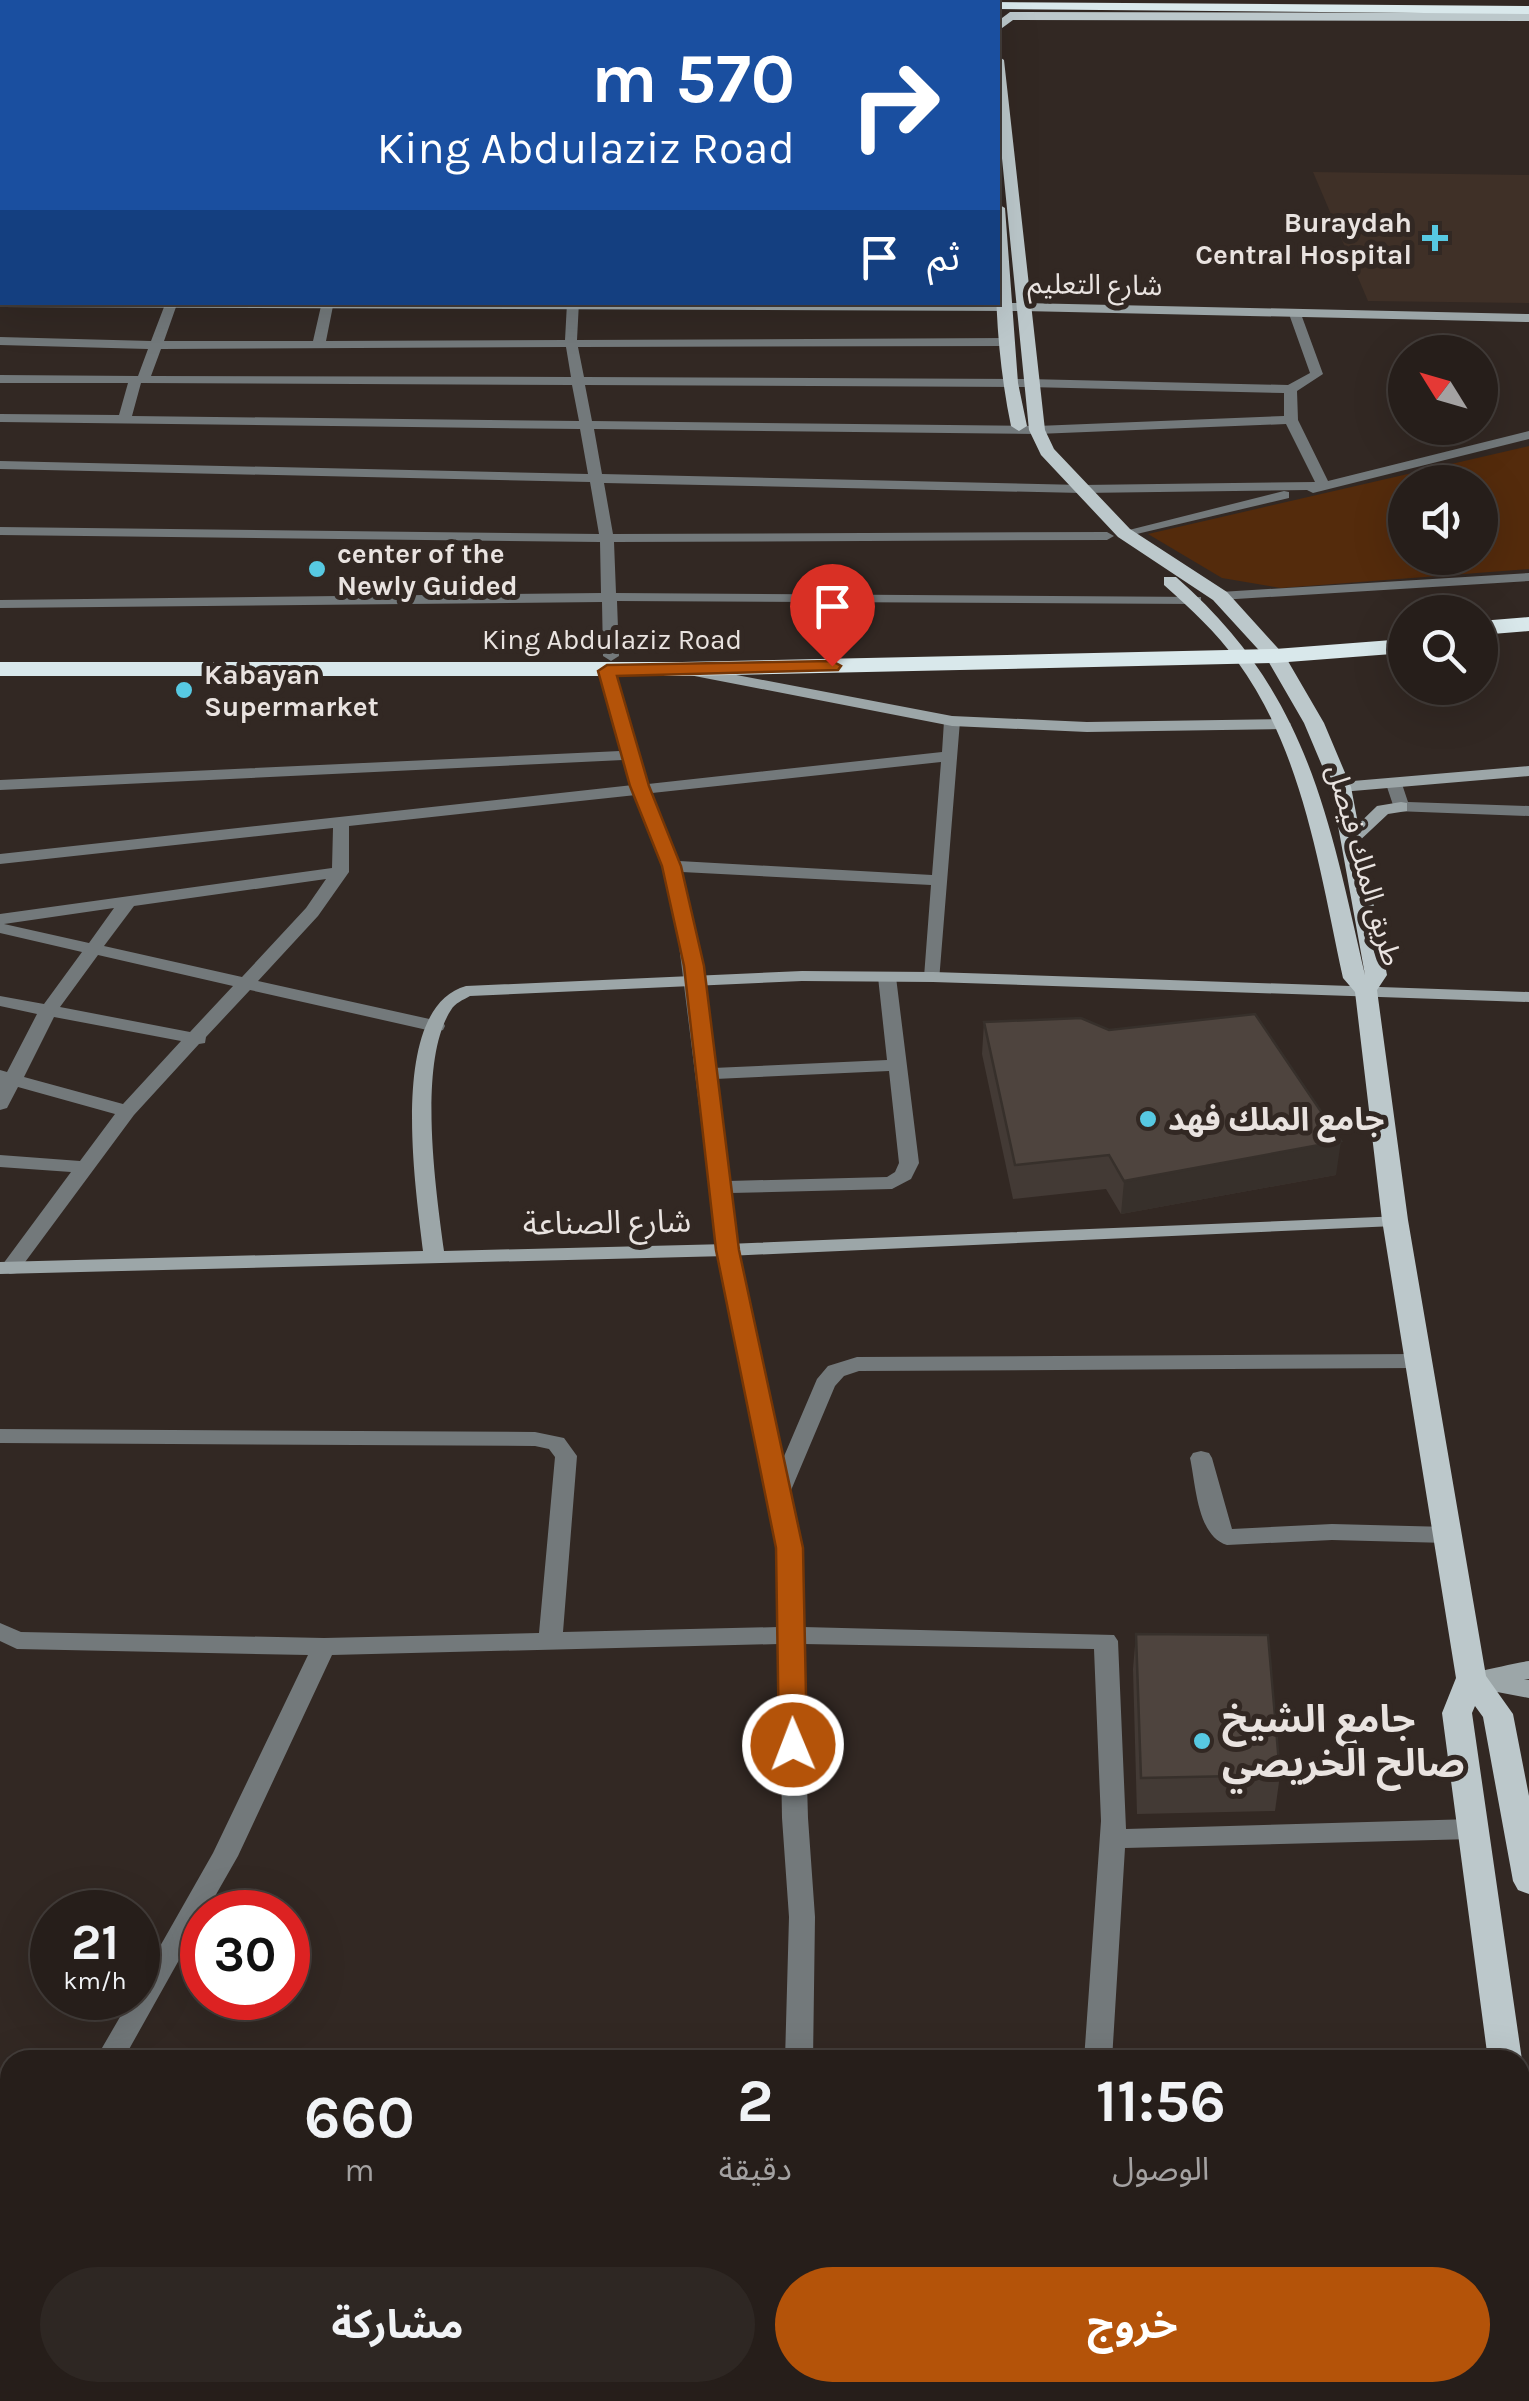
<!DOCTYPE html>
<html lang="ar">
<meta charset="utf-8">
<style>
:root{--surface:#261e1a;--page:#2e2723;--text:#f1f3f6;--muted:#a4a2a2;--line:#423c39;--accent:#b45309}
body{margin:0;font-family:Karla,"Noto Sans Arabic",sans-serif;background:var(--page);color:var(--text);direction:rtl;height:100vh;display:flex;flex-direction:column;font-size:38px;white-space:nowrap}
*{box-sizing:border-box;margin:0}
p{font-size:32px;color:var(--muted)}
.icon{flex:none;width:55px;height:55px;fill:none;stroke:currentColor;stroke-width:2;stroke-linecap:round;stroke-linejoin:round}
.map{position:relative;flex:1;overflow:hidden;direction:ltr}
.side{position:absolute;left:0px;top:2050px;width:1530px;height:352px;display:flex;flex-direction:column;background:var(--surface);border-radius:30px 30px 0 0;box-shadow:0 10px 40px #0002,0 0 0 2px var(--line);direction:rtl}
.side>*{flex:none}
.hud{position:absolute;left:0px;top:0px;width:1000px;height:305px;box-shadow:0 10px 40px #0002,0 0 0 2px var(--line);direction:rtl;background:#1a4fa0;color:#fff;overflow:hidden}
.needle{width:65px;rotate:307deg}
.fabs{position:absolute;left:1388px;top:335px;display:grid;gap:20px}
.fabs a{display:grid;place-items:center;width:110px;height:110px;border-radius:50%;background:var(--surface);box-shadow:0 10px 40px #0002,0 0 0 2px var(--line);font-size:50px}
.speed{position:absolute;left:30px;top:1890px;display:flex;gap:20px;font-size:50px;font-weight:700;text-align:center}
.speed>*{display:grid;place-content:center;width:130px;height:130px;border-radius:50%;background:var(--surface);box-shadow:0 10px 40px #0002,0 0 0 2px var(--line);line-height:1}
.speed small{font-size:25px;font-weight:400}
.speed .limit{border:15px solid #d22;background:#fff;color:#111}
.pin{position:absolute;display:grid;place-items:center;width:85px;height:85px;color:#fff;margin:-102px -42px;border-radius:50% 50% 50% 0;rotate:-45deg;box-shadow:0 0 10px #0007}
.pin .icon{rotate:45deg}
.me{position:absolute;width:110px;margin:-55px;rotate:359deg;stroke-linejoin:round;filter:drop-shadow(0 0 8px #0008)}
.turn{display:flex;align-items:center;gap:35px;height:210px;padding:0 40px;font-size:45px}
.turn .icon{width:130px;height:130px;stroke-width:2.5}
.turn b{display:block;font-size:70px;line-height:85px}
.then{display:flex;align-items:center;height:95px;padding:0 40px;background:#0003;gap:20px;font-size:38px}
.eta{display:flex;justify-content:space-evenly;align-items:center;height:170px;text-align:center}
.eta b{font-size:60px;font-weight:700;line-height:70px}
.primary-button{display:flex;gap:20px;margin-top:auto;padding:20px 40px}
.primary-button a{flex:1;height:115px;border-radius:60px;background:var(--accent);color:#fff;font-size:40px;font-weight:700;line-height:115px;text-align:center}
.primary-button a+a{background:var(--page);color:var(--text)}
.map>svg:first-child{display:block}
</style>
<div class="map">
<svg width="1529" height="2401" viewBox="0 0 1529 2401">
<rect width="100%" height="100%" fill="#322823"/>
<polygon fill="#3f3027" points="1313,172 1529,175 1529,303 1368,301"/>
<path fill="#542b0c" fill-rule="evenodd" d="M 1529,446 L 1529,569 L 1281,588 L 1222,578 L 1148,534 ZM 1405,482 L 1480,482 L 1480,558 L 1405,558 Z"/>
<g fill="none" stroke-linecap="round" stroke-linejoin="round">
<g fill="#73797b" fill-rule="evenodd">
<polygon points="0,28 2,29 2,35 0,34"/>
<rect x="0" y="171" width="2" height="6"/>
<polygon points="0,265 2,266 2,272 0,273"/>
<path d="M 326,302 L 333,306 L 326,341 L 565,340 L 567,303 L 579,302 L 577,340 L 1006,338 L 1012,342 L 1006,346 L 578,347 L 584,377 L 1028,379 L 1288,385 L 1310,373 L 1289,314 L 1295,310 L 1301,314 L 1323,374 L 1297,391 L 1298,420 L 1328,481 L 1529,431 L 1529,439 L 1313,493 L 1307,490 L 1082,493 L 604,483 L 613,534 L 1107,532 L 1114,536 L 1107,540 L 614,542 L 616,593 L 1201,597 L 1201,603 L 1196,604 L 617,601 L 619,656 L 611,661 L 603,656 L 602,602 L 0,608 L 0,600 L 601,593 L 600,542 L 0,535 L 0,527 L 599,534 L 590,482 L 0,469 L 0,461 L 588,474 L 580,429 L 0,422 L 0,414 L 119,415 L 128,383 L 0,383 L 0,375 L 138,376 L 148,349 L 0,345 L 0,337 L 151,341 L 164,307 L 170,303 L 176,307 L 164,341 L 313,341 L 321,306 ZM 566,347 L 571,377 L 151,376 L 161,349 ZM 141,383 L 572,385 L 579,421 L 132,416 ZM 585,385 L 1028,387 L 1284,393 L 1284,416 L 1037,426 L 592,421 ZM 1286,424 L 1315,482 L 1082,485 L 602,474 L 594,429 L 1037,434 Z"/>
<polygon points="1284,491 1289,492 1289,498 1124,537 1117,533"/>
<polygon points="1529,573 1529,581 1220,600 1213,596 1220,592"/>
<path d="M 607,666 L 615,671 L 637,755 L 648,784 L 942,752 L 944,721 L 952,716 L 960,721 L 939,981 L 927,981 L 924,977 L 931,885 L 682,872 L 694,921 L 713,1068 L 887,1060 L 878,977 L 887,972 L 896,977 L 919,1163 L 911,1179 L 892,1189 L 730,1193 L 737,1250 L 782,1461 L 817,1379 L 828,1366 L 857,1357 L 1419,1354 L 1430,1361 L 1419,1368 L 859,1371 L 844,1376 L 835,1386 L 789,1495 L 801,1548 L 803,1627 L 1114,1635 L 1118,1641 L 1126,1829 L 1473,1819 L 1482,1822 L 1486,1829 L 1482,1836 L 1473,1839 L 1125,1848 L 1112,2060 L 1084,2060 L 1101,1821 L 1094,1649 L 803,1644 L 808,1818 L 815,1917 L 813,2060 L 785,2060 L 789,1917 L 782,1818 L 779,1644 L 332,1655 L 238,1856 L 206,1912 L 202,1912 L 202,1919 L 123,2060 L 95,2060 L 131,1998 L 138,1998 L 138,1985 L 213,1853 L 308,1655 L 17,1649 L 0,1641 L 0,1623 L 21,1632 L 324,1638 L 539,1633 L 555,1457 L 549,1449 L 535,1446 L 0,1443 L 0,1429 L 535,1432 L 564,1438 L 577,1456 L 563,1632 L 779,1627 L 777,1548 L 717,1250 L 676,921 L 663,866 L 636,795 L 349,826 L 349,872 L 318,916 L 258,981 L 443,1022 L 445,1026 L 443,1030 L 436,1032 L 250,990 L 206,1037 L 205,1043 L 199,1044 L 134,1115 L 17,1273 L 10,1274 L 0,1268 L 71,1172 L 0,1167 L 0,1155 L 80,1161 L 115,1114 L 18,1087 L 7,1108 L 0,1110 L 0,1070 L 7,1072 L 37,1014 L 0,1006 L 0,996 L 44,1004 L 82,952 L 0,933 L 0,914 L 332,868 L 333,828 L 0,864 L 0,854 L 633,785 L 623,760 L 0,790 L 0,780 L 620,751 L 599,671 ZM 941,762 L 932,875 L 679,861 L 652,793 ZM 326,879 L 306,908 L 242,977 L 104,946 L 134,906 ZM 114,908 L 89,943 L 4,924 ZM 98,955 L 233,986 L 190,1032 L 60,1007 ZM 54,1017 L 181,1041 L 123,1104 L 24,1077 ZM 889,1071 L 899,1163 L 895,1172 L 887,1177 L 728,1181 L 715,1079 Z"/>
<polygon points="1394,779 1402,784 1408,802 1529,806 1529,816 1395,811 1386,784"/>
<path d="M 1201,1451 L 1209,1453 L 1212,1458 L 1232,1529 L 1332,1524 L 1448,1527 L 1456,1529 L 1459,1535 L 1456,1541 L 1448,1543 L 1332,1540 L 1227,1545 C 1197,1536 1196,1485 1190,1458 L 1193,1453 Z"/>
<polygon points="10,2244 10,2278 0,2282 0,2248"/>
<polygon points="236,2392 266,2392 263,2401 233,2401"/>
<polygon points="1218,2392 1254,2392 1258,2401 1222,2401"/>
</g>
<g fill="#9ca6a8" fill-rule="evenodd">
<polygon points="492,0 501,0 503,2 491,2"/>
<polygon points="0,299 2,302 1023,303 1529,314 1529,322 1023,311 0,307"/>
<polygon points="684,665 952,716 1087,722 1283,719 1291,724 1283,729 1087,732 952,726 679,673 679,667"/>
<polygon points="1529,766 1529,776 1341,792 1333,787 1341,782"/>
<polygon points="1401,802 1407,803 1407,811 1388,814 1356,844 1350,845 1342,840 1377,806"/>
<path d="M 802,971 L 933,972 L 1529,992 L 1529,1002 L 933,982 L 802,981 L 470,996 C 463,1000 455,1003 451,1010 C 417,1062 436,1191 444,1251 L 727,1244 L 1402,1216 L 1405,1220 L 1402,1224 L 1395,1226 L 727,1256 L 0,1274 L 0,1262 L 423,1251 C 416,1189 387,1008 466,986 Z"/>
<path d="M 1529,1661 L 1529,1679 L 1524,1679 L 1529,1680 L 1529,1698 L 1471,1687 L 1462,1684 L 1459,1678 L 1462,1672 C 1468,1670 1474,1671 1479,1671 C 1493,1669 1513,1663 1529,1661 Z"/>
<polygon points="0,2113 10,2115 10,2139 0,2137"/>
<rect x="1520" y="2304" width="9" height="26"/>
</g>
<g fill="#bcc8cb" fill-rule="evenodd">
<polygon points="423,0 513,0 514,2 425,2"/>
<polygon points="1010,12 1529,13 1529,21 1013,20 998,31 998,21"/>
<path d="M 998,56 L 1004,60 L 1045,430 L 1054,449 L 1130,529 L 1227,592 L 1285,656 L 1324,723 L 1351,787 L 1387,975 L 1377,990 L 1408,1220 L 1486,1676 L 1513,1714 L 1529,1796 L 1529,1894 L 1518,1890 L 1513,1881 L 1483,1717 L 1475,1706 L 1472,1713 L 1522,2060 L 1520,2064 L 1520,2060 L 1488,2060 L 1442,1713 L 1456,1678 L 1382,1220 L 1355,992 L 1343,978 C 1320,872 1303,751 1237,661 C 1216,632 1191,609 1164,585 L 1164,577 L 1176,577 C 1307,691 1328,814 1365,975 L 1331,787 L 1304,723 L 1267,659 L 1213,600 L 1118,537 L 1041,455 L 1029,430 L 998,118 Z"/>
<path d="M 998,204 L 1005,208 L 1018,383 L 1027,426 L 1019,431 L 1011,426 C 996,353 993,277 998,204 Z"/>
<polygon points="1520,2152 1529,2155 1529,2248 1520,2245"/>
</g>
<g fill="#d9e8eb" fill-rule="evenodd">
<polygon points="450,0 501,0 502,2 452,2"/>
<polygon points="744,0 893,0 894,2 746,2"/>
<polygon points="993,2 1529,6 1529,14 998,9"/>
<polygon points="1529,617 1529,631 1480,635 1480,621"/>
<polygon points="1405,639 1405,653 1275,663 682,676 0,676 0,662 682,662 1275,649"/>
</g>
</g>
<g fill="#433a35">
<polygon points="984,1022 1336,1175 1121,1214 1106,1189 1013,1199 982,1054"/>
<polygon points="1136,1634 1280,1775 1275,1811 1137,1814 1133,1669"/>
</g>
<polygon fill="#37302b" points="1341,1141 1336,1175 1121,1214 1124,1181"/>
<g fill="#4e443e" stroke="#37302b" stroke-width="2.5">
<polygon points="1255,1014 1341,1141 1124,1181 1109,1155 1015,1165 984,1022 1081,1018 1109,1030"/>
<polygon points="1136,1634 1268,1635 1280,1775 1141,1778"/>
</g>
<polygon fill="#b45309" stroke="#753606" stroke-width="2.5" points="832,661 841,666 838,670 617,676 649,786 681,866 704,966 739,1250 803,1548 807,1745 793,1755 779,1745 776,1548 716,1250 684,966 662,866 630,786 598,671 607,665"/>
<g fill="#57c9e2" stroke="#322823" stroke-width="4">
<path d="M1430 223h10v10h10v10h-10v10h-10v-10h-10v-10h10z"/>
<circle cx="317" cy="569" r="10"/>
<circle cx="184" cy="690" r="10"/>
<circle cx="1148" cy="1119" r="10"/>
<circle cx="1202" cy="1741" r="10"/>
</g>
<g text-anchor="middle" stroke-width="10" stroke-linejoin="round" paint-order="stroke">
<g font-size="28" font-weight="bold" fill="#e9e3e0" stroke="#322823" text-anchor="start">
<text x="1412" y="232" text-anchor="end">Buraydah<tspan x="1412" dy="32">Central Hospital</tspan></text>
<text x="337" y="563">center of the<tspan x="337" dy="32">Newly Guided</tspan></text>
<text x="204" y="684">Kabayan<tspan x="204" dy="32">Supermarket</tspan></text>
</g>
<g font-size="28" fill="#e9e3e0" stroke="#322823">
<text transform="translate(1095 284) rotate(1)" y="10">شارع التعليم</text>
<text x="612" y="649">King Abdulaziz Road</text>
<text transform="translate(1365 865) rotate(74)" y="10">طريق الملك فيصل</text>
</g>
<g font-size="32" font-weight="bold" fill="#e9e3e0" stroke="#322823" text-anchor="start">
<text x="1168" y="1130">جامع الملك فهد</text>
</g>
<g font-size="32" fill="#e9e3e0" stroke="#322823">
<text transform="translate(607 1222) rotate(-1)" y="11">شارع الصناعة</text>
</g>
<g font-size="38" font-weight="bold" fill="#e9e3e0" stroke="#322823" text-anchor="start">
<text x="1222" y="1732">جامع الشيخ<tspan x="1222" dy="44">صالح الخريصي</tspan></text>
</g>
</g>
</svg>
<div class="fabs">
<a><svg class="needle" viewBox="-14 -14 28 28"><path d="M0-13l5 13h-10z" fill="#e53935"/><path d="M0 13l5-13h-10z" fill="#a4a2a2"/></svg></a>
<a><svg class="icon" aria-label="sound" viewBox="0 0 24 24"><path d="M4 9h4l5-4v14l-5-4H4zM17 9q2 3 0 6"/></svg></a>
<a><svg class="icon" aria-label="search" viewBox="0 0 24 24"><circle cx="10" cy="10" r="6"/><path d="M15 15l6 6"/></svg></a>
</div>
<div class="speed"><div>21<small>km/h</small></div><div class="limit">30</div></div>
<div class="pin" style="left:832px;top:666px;background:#d93025"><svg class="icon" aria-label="arrive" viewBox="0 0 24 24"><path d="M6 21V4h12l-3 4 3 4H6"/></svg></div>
<svg class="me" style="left:793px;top:1745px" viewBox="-20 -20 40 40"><circle r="17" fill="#b45309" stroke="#fff" stroke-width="3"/><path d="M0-11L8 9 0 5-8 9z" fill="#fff"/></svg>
<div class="hud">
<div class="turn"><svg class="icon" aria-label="right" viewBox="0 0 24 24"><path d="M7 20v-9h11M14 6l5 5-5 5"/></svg><div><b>570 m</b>King Abdulaziz Road</div></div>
<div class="then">ثم<svg class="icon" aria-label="arrive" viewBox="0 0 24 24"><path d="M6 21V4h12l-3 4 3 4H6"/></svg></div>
</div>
<section class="side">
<div class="eta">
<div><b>11:56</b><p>الوصول</p></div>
<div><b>2</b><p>دقيقة</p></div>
<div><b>660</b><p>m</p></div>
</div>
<div class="primary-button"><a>خروج</a><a>مشاركة</a></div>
</section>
</div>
